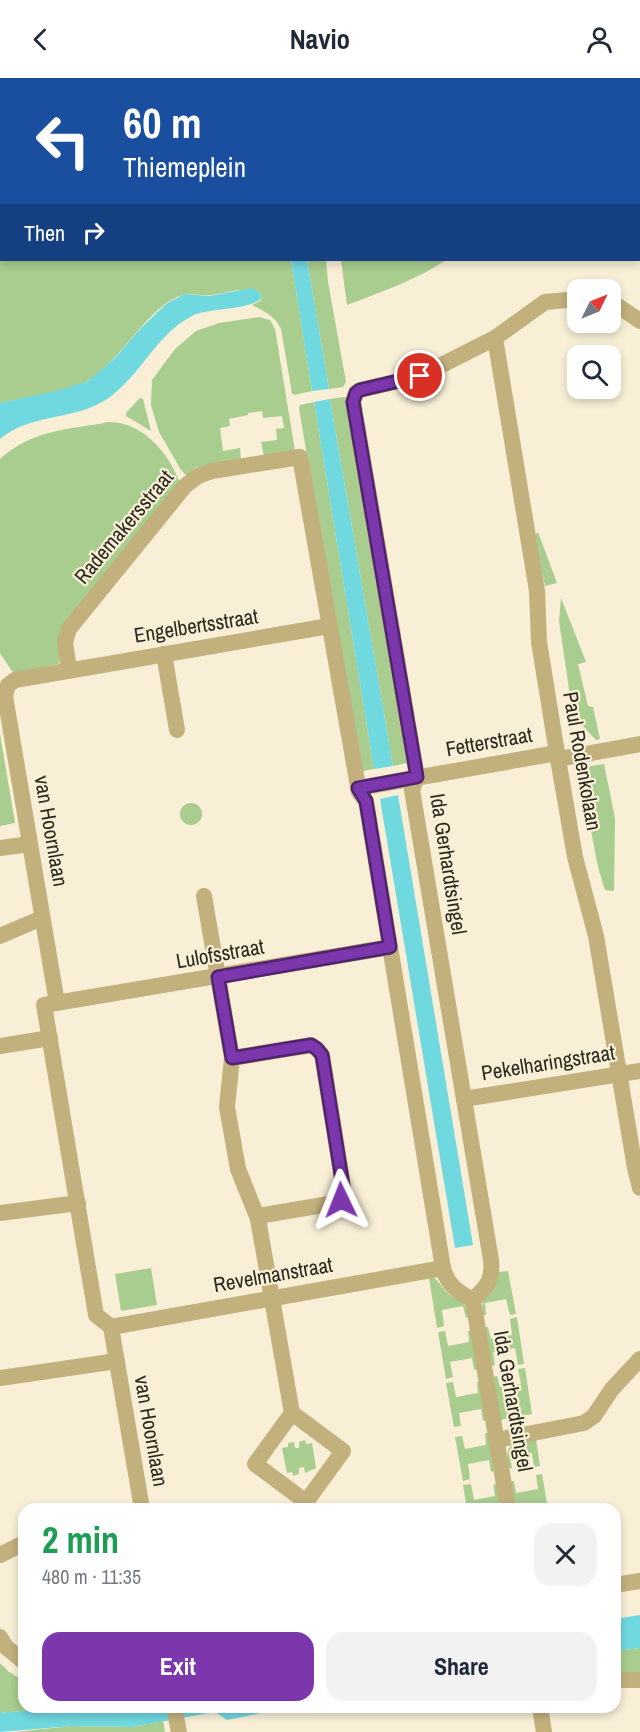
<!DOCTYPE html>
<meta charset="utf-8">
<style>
:root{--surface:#fff;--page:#f2f2f3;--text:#1f2937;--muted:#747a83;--accent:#7b37ab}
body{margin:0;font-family:"Archivo Narrow",sans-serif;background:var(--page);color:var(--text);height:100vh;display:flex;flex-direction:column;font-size:22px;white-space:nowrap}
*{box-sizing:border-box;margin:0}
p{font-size:20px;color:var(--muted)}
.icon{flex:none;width:33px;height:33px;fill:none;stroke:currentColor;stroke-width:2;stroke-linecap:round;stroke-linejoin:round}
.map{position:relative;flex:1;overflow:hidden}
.sheet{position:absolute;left:18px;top:1425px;width:603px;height:210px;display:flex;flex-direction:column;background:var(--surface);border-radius:18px;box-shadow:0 3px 9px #0003}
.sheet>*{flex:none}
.banner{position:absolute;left:0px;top:0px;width:640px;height:183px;box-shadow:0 3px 9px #0003;background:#1a4fa0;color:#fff;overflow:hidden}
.needle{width:39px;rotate:47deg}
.fabs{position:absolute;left:567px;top:201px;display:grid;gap:12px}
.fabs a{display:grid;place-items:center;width:54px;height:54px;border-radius:12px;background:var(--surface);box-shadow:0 3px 9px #0003;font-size:30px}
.pin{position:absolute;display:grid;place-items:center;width:51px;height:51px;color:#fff;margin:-26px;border:3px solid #fff;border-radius:50%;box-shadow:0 2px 6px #0007}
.me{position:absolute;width:66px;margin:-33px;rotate:358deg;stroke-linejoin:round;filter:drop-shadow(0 0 4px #0008)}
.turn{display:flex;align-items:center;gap:21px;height:126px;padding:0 24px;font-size:27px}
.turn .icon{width:78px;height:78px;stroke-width:2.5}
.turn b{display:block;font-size:42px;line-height:51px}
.then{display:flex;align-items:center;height:57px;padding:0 24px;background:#0003;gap:12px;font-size:22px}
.round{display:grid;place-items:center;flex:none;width:63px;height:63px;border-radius:18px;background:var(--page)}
.headline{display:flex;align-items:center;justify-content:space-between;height:102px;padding:0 24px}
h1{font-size:36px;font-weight:700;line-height:45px;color:#1e9e55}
.button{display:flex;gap:12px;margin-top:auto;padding:12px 24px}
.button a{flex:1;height:69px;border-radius:18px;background:var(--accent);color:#fff;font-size:24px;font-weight:700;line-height:69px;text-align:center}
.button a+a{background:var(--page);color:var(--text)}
header{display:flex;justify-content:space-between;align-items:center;height:78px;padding:0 24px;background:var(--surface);font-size:27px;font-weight:700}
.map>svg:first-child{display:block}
</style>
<header><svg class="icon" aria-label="back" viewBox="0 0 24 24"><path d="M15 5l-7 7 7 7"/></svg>Navio<svg class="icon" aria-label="person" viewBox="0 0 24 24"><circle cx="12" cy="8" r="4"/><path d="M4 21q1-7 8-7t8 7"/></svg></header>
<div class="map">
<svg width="640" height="1654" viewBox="0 0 640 1654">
<rect width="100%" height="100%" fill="#f8efd6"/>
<g fill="#a8cd8e">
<path d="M 0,0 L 640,0 L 640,26 L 639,2 L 2,2 L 2,182 L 291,182 L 312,313 L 294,317 L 292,315 L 281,251 C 275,238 265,234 252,227 L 260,223 L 262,219 L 260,215 C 255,214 248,212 242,212 C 232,212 221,216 211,217 C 202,218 192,215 183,217 C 149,226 121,283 89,302 C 67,314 25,320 0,325 Z"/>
<polygon points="307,182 326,182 328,204 346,304 343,309 329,311"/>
<path d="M 341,182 L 446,182 C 416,202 381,214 347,227 Z"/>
<polygon points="259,239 270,242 275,251 295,373 264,378 261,364 277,362 276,351 284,350 282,338 263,340 262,333 248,335 248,337 229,341 230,348 220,350 223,373 240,370 241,382 195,390 187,398 181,392 159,354 151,327 152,302 175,271 196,253 219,245"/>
<polygon points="344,319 348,322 407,685 393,688 330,321"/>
<polygon points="140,320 143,321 151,353 126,338 126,335"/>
<polygon points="314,324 374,691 362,693 359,689 299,330 300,327"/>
<path d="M 109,344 C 142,343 171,377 180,406 L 63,554 L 59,586 L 14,596 L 0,575 L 0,381 C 33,351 68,352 109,344 Z"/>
<polygon points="538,454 557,505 545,508 534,458"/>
<polygon points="561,520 586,584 578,586 588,628 593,629 600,661 596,662 583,648 574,645 559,543"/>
<polygon points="0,656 15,745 0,748"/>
<polygon points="604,686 615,740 614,813 605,812 598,789 579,690"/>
<circle cx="191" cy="736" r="11"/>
<polygon points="151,1190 157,1227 121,1233 115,1196"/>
<polygon points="508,1193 516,1236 510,1237 506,1221 485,1225 486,1237 482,1237 483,1223 498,1194"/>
<path d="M 433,1199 C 440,1204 443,1212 450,1217 C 462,1225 466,1223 470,1239 L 466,1240 L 463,1228 L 442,1232 L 444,1248 L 437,1250 L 430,1206 L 429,1200 Z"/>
<polygon points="517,1239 524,1286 518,1287 515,1270 493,1274 495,1287 491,1288 484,1249 488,1249 491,1261 512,1257 510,1241"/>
<polygon points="472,1252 478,1291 474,1292 472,1280 450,1284 453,1299 446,1301 438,1254 445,1253 448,1268 469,1264 468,1253"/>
<polygon points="525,1290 532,1336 500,1342 492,1299 497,1298 500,1309 521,1306 518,1291"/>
<polygon points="453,1304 456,1319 478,1315 477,1304 481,1304 487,1342 483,1343 481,1331 459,1335 461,1348 454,1349 446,1305"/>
<polygon points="485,1355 489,1355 495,1393 491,1394 489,1382 468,1386 470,1401 463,1403 455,1359 462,1358 465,1371 486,1367"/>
<path d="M 536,1361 L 540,1388 L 534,1389 L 532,1375 L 510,1379 L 512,1390 L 508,1391 C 505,1363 511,1367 536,1361 Z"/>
<polygon points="305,1362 306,1366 312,1365 316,1390 305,1395 304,1389 299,1390 299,1396 293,1398 292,1394 287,1395 282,1370 288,1369 288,1365 294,1364 295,1370 299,1370 299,1364"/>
<polygon points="542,1396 548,1431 542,1431 541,1426 514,1431 510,1404 514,1403 516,1415 538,1411 536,1397"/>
<polygon points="471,1406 474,1422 495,1418 493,1407 497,1406 502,1431 467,1431 463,1407"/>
<polygon points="640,1570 640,1597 615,1598 615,1573"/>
<polygon points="0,1585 9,1594 24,1603 24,1629 62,1629 0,1635"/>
<polygon points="163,1643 165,1654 15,1654 72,1648 132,1649"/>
</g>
<g fill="#70d8df">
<polygon points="291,182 307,182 329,311 312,313"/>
<path d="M 252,210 L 260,215 L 262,219 C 253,233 209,229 192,238 C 156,256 140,299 107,321 C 74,343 30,335 0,361 L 0,325 L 60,312 L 88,303 L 114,281 L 139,252 L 166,226 L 177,220 L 185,216 L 209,218 Z"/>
<polygon points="330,321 393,688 374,691 314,324"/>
<polygon points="398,717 473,1167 455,1170 380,721"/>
<polygon points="640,1537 640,1570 615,1573 615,1541"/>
<polygon points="62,1629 292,1629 227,1642 215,1634 132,1649 72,1648 0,1654 0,1635"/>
</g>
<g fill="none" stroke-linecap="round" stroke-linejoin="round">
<polyline stroke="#70d8df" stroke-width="4.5" points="406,2 408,0"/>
<g stroke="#c2b07d" stroke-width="16">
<polyline points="610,226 618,228 640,243"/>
<polyline points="495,260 537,513 539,564 558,681 575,779 596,858 635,1090 640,1110"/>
<polyline points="164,576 177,652"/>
<path d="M 69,591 L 65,564 L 69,551 L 185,408 L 198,398 L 212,393 L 300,379 L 359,714 L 366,723 L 443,1190 C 448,1208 458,1214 473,1222 C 487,1208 493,1203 491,1182 L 412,712 L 417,699 L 353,323 L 356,315 L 360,312 L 420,298 L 495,260 L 545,224 L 578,221"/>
<polyline points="558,681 640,666"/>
<polyline points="358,710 557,675"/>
<polyline points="0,770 30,766"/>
<polyline points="204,818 232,980"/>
<polyline points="0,858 42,840"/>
<polyline points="57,925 5,618 8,607 15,602 329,548"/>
<polyline points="0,968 50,960"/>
<polyline points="464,1021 640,993"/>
<polyline points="0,1135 78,1125"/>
<polyline points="258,1138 335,1125 341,1122 344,1114 322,977 317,971 311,967 232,980 227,1029 238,1091 258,1141 292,1335 343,1373 306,1424 255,1386 292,1335"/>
<polyline points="473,1222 508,1431"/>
<polyline points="111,1249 443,1190"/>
<polyline points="0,1300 117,1283"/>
<polyline points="497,1362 584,1345 594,1338 612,1311 640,1281"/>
<polyline points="142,1431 111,1249 96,1237 44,927 390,869"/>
<polyline points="0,1477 24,1465"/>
<polyline points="615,1507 640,1503"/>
<polyline points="0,1559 6,1569 24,1584"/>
<polyline points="615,1602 640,1602"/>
<polyline points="174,1629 179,1654"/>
<polyline points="540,1629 544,1654"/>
</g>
<g stroke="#947921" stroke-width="27">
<polyline points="327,2 330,0"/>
<polyline points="0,168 2,168"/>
</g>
</g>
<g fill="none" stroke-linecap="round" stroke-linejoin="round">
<defs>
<polyline id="route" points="341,1122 344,1114 322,977 317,971 311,967 232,980 218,899 390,869 366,723 358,710 417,699 353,324 356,315 360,312 420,298"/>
</defs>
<use href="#route" stroke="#50246f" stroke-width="15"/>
<use href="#route" stroke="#7b37ab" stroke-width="10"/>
</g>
<g text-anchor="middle" stroke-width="4.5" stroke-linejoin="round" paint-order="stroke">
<g font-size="21" fill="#2c2920" stroke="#f8efd6">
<text transform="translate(124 449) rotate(-50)" y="7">Rademakersstraat</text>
<text transform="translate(196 548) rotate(-9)" y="7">Engelbertsstraat</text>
<text transform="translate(489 664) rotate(-10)" y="7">Fetterstraat</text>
<text transform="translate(582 683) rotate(80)" y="7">Paul Rodenkolaan</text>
<text transform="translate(51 753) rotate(80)" y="7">van Hoornlaan</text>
<text transform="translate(448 786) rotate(81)" y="7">Ida Gerhardtsingel</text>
<text transform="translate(220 876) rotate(-10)" y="7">Lulofsstraat</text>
<text transform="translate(548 985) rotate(-9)" y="7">Pekelharingstraat</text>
<text transform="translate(273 1197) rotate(-10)" y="7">Revelmanstraat</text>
<text transform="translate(513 1323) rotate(80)" y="7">Ida Gerhardtsingel</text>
<text transform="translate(151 1353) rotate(80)" y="7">van Hoornlaan</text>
</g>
</g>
</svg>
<div class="fabs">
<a><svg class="needle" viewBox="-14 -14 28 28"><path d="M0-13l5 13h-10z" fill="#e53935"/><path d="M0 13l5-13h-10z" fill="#747a83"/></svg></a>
<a><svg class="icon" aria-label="search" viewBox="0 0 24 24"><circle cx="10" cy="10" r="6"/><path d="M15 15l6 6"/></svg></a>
</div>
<div class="pin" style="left:420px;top:298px;background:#d93025"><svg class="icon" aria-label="arrive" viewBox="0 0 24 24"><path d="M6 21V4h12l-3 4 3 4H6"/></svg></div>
<svg class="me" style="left:341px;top:1122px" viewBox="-20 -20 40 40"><path d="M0-17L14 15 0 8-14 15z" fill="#7b37ab" stroke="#fff" stroke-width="4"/></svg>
<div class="banner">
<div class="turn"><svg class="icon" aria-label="left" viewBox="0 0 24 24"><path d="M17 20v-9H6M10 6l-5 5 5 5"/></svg><div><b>60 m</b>Thiemeplein</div></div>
<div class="then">Then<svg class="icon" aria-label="right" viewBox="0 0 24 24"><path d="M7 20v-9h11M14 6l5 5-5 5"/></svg></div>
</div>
<section class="sheet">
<div class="headline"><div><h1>2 min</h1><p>480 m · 11:35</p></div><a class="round"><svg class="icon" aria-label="close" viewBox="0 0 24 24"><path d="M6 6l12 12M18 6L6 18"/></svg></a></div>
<div class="button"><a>Exit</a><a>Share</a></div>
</section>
</div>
